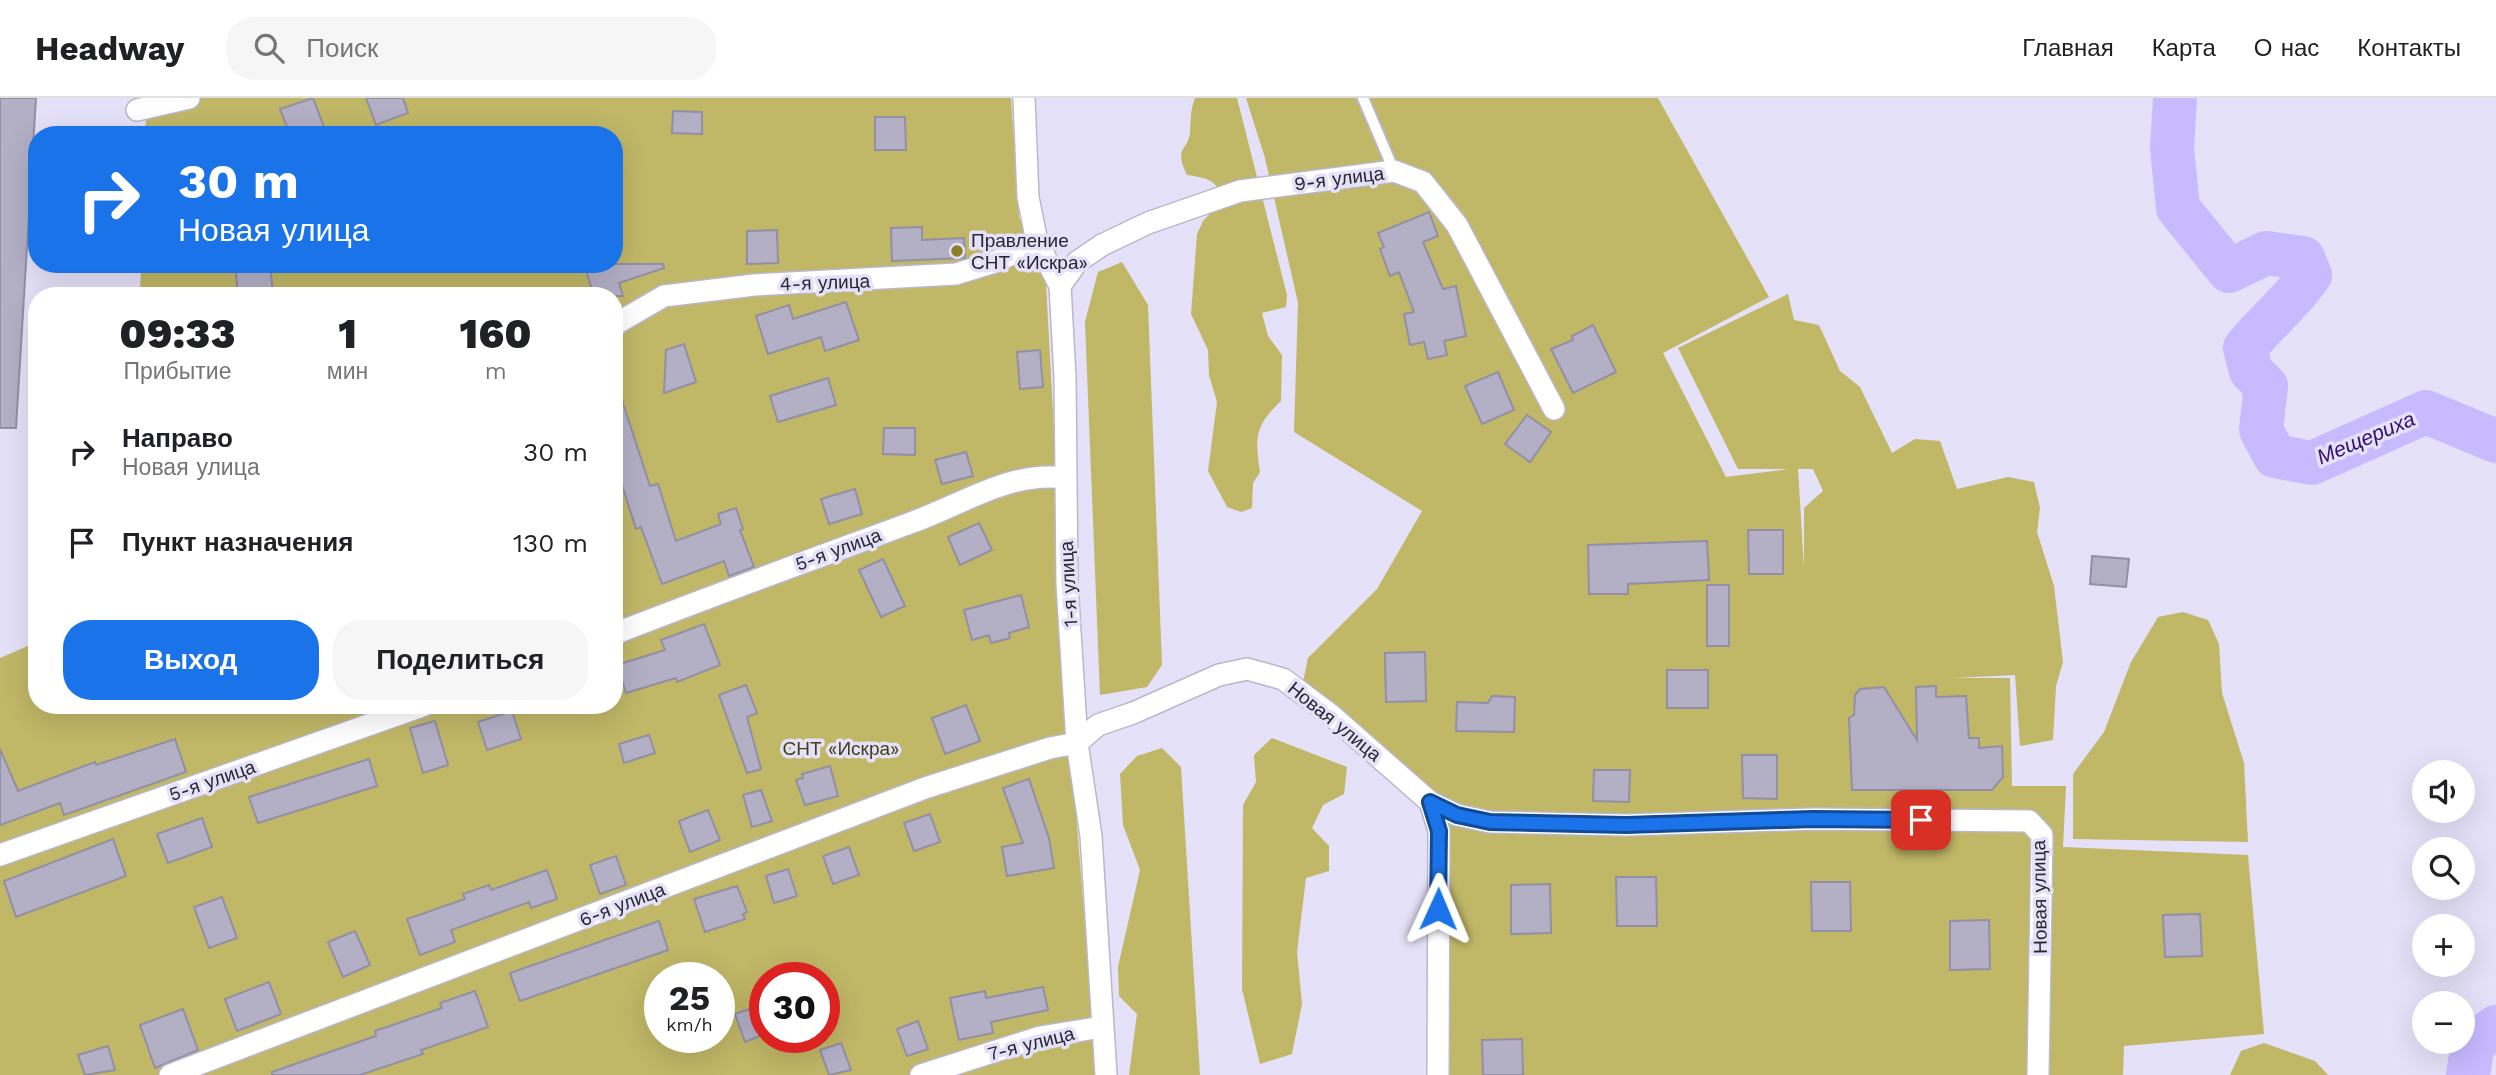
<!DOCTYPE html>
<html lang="ru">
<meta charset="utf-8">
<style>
:root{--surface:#fff;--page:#f6f6f6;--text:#202124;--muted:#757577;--line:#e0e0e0;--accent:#1a73e8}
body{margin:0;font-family:"Work Sans",sans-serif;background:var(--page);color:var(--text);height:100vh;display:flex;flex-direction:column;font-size:26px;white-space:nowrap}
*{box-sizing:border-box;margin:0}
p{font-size:23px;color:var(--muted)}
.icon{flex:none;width:38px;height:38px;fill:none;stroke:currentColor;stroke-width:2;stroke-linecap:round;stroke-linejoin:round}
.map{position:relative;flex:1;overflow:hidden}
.side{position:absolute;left:28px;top:189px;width:595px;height:427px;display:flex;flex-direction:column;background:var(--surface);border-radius:28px;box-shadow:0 7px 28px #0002}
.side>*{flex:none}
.top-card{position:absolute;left:28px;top:28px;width:595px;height:147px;border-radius:28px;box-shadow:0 7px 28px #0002;background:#1a73e8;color:#fff;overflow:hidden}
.fabs{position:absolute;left:2412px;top:662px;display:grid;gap:14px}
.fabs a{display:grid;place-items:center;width:63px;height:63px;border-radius:50%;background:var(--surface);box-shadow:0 7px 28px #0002;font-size:35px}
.speed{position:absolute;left:644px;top:864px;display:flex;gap:14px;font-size:35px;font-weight:700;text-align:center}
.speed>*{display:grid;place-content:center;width:91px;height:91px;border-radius:50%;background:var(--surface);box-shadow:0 7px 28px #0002;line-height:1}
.speed small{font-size:18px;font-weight:400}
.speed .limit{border:10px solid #d22;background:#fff;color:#111}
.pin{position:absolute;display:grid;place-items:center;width:60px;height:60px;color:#fff;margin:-30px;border-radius:14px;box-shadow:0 4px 10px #0006}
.me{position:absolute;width:77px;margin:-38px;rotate:1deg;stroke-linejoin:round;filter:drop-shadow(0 0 5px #0008)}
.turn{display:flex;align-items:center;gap:24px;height:147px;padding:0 35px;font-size:32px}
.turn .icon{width:91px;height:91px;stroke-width:2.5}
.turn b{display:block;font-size:49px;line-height:60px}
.eta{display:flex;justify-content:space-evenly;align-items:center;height:119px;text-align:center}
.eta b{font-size:42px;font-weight:800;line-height:49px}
.primary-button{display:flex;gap:14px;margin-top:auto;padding:14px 35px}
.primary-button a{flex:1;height:80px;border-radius:28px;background:var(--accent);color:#fff;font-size:28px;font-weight:800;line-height:80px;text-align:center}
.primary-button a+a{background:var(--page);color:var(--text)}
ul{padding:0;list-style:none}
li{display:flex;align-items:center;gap:21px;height:91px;padding:0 35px}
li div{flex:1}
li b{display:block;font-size:26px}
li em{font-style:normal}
header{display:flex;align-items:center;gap:42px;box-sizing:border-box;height:98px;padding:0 35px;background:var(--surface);border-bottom:2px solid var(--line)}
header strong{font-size:33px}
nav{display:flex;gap:38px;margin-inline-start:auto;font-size:24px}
.search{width:490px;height:63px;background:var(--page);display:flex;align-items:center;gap:18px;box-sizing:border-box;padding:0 24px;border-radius:28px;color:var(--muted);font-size:26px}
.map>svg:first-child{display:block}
</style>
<header>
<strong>Headway</strong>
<div class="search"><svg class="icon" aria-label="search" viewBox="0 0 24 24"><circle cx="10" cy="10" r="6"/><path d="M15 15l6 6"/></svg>Поиск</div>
<nav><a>Главная</a><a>Карта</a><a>О нас</a><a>Контакты</a></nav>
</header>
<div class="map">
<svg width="2496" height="977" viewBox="0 0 2496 977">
<rect width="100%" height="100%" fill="#e5e1f8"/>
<g fill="#c0b767" fill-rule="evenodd">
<path d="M 147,0 L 1011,0 L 1019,119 L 1046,185 L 1072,665 L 1097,977 L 0,977 L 0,560 L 37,544 L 37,607 L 614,607 L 614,198 L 140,198 L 141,166 L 614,166 L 614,37 L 145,37 ZM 660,880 L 719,880 L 719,940 L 660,940 ZM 765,880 L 824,880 L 824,940 L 765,940 Z"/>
<path d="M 1195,0 L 1237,0 L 1287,197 L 1286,209 L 1262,215 L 1268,238 L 1282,257 L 1281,303 C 1254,329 1255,339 1260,374 L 1253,385 L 1252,410 L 1241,414 L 1227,409 L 1208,373 L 1217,304 L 1209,277 L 1208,252 L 1191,216 L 1197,136 L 1203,123 L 1222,103 C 1218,81 1207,80 1187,77 C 1173,48 1188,54 1190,34 C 1191,22 1190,12 1195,0 Z"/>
<path d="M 1246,0 L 1658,0 L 1769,199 L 1663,255 L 1726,379 L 1789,371 L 1738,371 L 1678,250 L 1788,196 L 1794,222 L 1819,227 L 1840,273 L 1860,289 L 1892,355 L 1915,341 L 1940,343 L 1957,391 L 2008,379 L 2034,384 L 2040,410 L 2037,434 L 2054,488 L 2063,564 L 2056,588 L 2053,642 L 2020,648 L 2015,577 L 1954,580 L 2010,580 L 2012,688 L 2066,688 L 2063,749 L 2248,757 L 2264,936 L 2124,948 L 2123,977 L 1430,977 L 1434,716 L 1299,603 L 1308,560 L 1377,491 L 1422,413 L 1294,334 L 1298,205 L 1265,60 ZM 1798,371 L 1813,371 L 1823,393 L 1804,410 L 1804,470 Z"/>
<polygon points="1122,164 1148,207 1162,567 1147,589 1100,597 1085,224 1098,174"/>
<polygon points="2183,514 2208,522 2219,546 2222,595 2244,665 2248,744 2073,741 2073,676 2104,634 2131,564 2158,519"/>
<polygon points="1272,640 1347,669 1344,696 1323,707 1312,730 1329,748 1329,773 1306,780 1297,854 1302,906 1292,956 1260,966 1242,891 1243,707 1256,684 1254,657"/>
<polygon points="1162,650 1181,669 1200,977 1129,977 1137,916 1119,898 1118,869 1140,772 1123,727 1120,676 1137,658"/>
<polygon points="2264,945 2315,963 2328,977 2230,977 2241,953"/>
</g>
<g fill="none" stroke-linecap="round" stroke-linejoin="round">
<g stroke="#c7baff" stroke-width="44">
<path d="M 2175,0 L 2172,50 L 2178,110 L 2229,173 L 2266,155 L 2303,160 L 2310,177 C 2291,205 2266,224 2245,250 L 2251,273 L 2266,288 L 2261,332 L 2275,358 L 2312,365 L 2426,314 L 2496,343"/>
<polyline points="2468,977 2473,945 2496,929"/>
</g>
</g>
<g fill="#b3b0c6" stroke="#938fa4" stroke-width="2">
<polygon points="0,0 36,0 16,330 0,330"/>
<polygon points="313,0 325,32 313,37 290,37 280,11"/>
<polygon points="366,0 403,0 408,15 376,27"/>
<polygon points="673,13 702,14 702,36 672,35"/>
<polygon points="875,19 905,19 906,52 875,52"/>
<polygon points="1429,114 1438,138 1423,144 1443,191 1456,188 1466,238 1444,243 1447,257 1428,261 1424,244 1410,247 1404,216 1414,214 1399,174 1390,178 1380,151 1384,149 1378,135"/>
<polygon points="922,129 922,142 964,140 965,160 892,163 891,130"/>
<polygon points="777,132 778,165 747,166 747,133"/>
<polygon points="235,166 270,166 273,197 238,198"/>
<polygon points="584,166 663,166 664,170 619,185 623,198 594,198"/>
<polygon points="846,204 859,242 825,253 821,239 768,256 756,218 789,207 793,221"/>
<polygon points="1593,227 1616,274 1573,295 1551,251 1573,242 1572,238"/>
<polygon points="684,246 696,284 664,295 666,252"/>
<polygon points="1040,252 1043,289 1020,291 1017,254"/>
<polygon points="1498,274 1514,312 1482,326 1465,288"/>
<polygon points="828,280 836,307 778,324 770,298"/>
<polygon points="614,290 618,290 650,388 658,386 676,443 721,426 718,416 736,410 743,431 740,432 754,469 729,478 724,463 662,486 641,429 636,431 614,362"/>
<polygon points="1527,317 1551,334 1530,364 1505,346"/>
<polygon points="884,330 915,330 915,357 883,356"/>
<polygon points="966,354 973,378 942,386 935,362"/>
<polygon points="855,391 862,416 829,426 821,401"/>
<polygon points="979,425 992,452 960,467 948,439"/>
<polygon points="1748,432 1783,432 1783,476 1749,476"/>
<polygon points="1707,443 1709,482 1628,486 1628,496 1589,496 1588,447"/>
<polygon points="2092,458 2129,461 2126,489 2090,486"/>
<polygon points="883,461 905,508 881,519 859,472"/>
<rect x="1707" y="487" width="22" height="61"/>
<polygon points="1021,497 1029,529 1009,535 1010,540 991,545 989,537 972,542 964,512"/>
<polygon points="704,526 720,567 677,584 676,580 626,595 617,567 665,552 661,542"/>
<polygon points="1425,554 1426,603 1386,604 1385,555"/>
<rect x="1667" y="572" width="41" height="38"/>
<polygon points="746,587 757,615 747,619 761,671 747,675 719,597"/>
<polygon points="1936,588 1936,599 1966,598 1969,640 1979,640 1979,650 2002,648 2003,679 1992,692 1852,692 1849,620 1854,617 1855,597 1860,591 1884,589 1917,642 1916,589"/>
<polygon points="1492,598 1515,599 1514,634 1456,633 1457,604 1488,605"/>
<polygon points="966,607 980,643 945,656 932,620"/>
<polygon points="512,613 521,641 487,652 478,624"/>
<polygon points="435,623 448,667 423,675 410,630"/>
<polygon points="649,637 655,655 624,665 619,646"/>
<polygon points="175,641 186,674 64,717 60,705 0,727 0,651 18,693 95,664 96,667"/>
<polygon points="1742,657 1777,657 1777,701 1743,700"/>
<polygon points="369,661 377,688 258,725 249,699"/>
<polygon points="830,668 838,698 805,707 796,682 803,680 802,676"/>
<polygon points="1594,672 1630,672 1629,704 1593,703"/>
<polygon points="1029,681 1049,740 1054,770 1007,778 1002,749 1023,745 1003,690"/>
<polygon points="761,692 772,723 752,729 743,697"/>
<polygon points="708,712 720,742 690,754 679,723"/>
<polygon points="930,716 940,744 914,753 904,725"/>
<polygon points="202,720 212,749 168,765 157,736"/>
<polygon points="113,741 126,778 16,819 4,783"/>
<polygon points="849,749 859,777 833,786 823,758"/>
<polygon points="616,758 626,787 600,796 590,767"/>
<polygon points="788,771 797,798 774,805 766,778"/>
<polygon points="547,772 557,801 531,810 529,804 451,832 455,844 420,857 407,821 465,801 463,796 489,787 491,792"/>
<polygon points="1616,779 1656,779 1657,828 1617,828"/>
<polygon points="1811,784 1850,784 1851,833 1812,833"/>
<polygon points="1550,786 1551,835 1511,836 1511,787"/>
<polygon points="737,788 747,814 743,816 745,821 705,834 694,801"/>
<polygon points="222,799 237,840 209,850 194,809"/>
<polygon points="2200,816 2202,858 2165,859 2163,817"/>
<polygon points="1989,822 1990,871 1950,872 1950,823"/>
<polygon points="659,823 668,852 520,903 510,875"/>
<polygon points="355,833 370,867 343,879 328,844"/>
<polygon points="269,884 281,916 237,933 225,901"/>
<polygon points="1043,889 1048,912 991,924 993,935 959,942 950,900 985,893 986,900"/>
<polygon points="475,893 488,929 421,952 423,956 360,977 272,977 272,974 376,938 375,933 442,910 440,905"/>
<polygon points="756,909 765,936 745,944 735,916"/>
<polygon points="183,911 198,952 155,970 140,927"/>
<polygon points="918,923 928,951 907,958 897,931"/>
<polygon points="1522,941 1523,977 1483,977 1482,942"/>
<polygon points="841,945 851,972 829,977 820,952"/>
<polygon points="108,948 115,972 85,977 78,957"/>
</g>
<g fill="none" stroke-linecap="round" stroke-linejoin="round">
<defs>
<g id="lane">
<polyline points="1363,0 1394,73"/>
<polyline points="382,198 394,198"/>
</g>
<g id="street">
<polyline points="1024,0 1028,99 1037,144 1060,188 1065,279 1067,486 1077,645 1091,738 1106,977"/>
<polyline points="137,12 189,0"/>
<polyline points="1060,188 1077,164 1102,147 1148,125 1240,93 1394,73 1423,84 1457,127 1554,311"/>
<polyline points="614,227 664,198 754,187 956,176 995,164 1037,144"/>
<path d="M 614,536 C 714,497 813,461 913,424 C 963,406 1010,373 1064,380"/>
<polyline points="1430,704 1439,733 1438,977"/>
<polyline points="0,757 425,607"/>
<polyline points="170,977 925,690 1050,650 1077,645 1098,627 1133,615 1219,577 1247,571 1283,581 1331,617 1430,704 1457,717 1490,724 1626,727 1813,721 2029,723 2042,737 2038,977"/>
<polyline points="921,977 1040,939 1102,929"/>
</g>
</defs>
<use href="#lane" stroke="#bab7cc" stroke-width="14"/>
<use href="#street" stroke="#bab7cc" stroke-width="24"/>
<use href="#lane" stroke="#fff" stroke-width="10"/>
<use href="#street" stroke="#fff" stroke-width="21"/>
</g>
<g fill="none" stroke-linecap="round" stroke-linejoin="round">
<defs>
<polyline id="route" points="1438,811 1439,733 1430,704 1457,717 1490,724 1626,727 1813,721 1921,722"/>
</defs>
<use href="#route" stroke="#114b97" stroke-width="18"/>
<use href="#route" stroke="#1a73e8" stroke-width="12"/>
</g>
<circle fill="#898027" stroke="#e5e1f8" stroke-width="2.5" cx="957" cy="153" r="7"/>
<g text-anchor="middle" stroke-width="7" stroke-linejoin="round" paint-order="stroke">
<g font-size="19" fill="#28272f" stroke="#e5e1f8">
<text transform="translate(1339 80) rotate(-7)" y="7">9-я улица</text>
<text transform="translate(825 184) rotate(-2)" y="7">4-я улица</text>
<text transform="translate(838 451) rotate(-20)" y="7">5-я улица</text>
<text transform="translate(1068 486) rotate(-93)" y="7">1-я улица</text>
<text transform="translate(1335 623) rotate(39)" y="7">Новая улица</text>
<text transform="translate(212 682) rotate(-19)" y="7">5-я улица</text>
<text transform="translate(2039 799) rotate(-91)" y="7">Новая улица</text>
<text transform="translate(622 806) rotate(-21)" y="7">6-я улица</text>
<text transform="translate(1031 945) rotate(-14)" y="7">7-я улица</text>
</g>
<g font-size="19" fill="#28272f" stroke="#e5e1f8" text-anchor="start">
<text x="971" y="149">Правление<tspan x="971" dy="22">СНТ «Искра»</tspan></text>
</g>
<g font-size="19" fill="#433f15" stroke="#e5e1f8">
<text x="841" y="657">СНТ «Искра»</text>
</g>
<g font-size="21" font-style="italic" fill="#350e70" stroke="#e5e1f8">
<text transform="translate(2366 340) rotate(-23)" y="7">Мещериха</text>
</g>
</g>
</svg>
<div class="fabs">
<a><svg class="icon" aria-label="sound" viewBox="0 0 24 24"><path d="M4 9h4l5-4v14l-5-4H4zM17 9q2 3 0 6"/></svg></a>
<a><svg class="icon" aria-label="search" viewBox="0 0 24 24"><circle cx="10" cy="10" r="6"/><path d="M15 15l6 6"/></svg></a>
<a>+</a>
<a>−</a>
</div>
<div class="speed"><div>25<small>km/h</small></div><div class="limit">30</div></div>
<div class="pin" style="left:1921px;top:722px;background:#d93025"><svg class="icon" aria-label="arrive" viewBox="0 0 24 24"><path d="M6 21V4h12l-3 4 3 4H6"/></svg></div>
<svg class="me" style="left:1438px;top:811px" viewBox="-20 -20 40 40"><path d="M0-17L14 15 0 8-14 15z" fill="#1a73e8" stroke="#fff" stroke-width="4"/></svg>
<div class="top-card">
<div class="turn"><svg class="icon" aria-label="right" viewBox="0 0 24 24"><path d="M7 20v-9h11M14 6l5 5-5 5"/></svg><div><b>30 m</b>Новая улица</div></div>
</div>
<section class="side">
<div class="eta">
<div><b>09:33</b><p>Прибытие</p></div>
<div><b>1</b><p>мин</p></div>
<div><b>160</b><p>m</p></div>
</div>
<ul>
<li><svg class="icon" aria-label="right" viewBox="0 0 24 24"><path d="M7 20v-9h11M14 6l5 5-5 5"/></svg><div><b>Направо</b><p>Новая улица</p></div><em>30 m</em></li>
<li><svg class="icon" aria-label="arrive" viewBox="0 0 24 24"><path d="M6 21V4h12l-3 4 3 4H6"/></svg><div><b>Пункт назначения</b></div><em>130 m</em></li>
</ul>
<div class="primary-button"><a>Выход</a><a>Поделиться</a></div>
</section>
</div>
